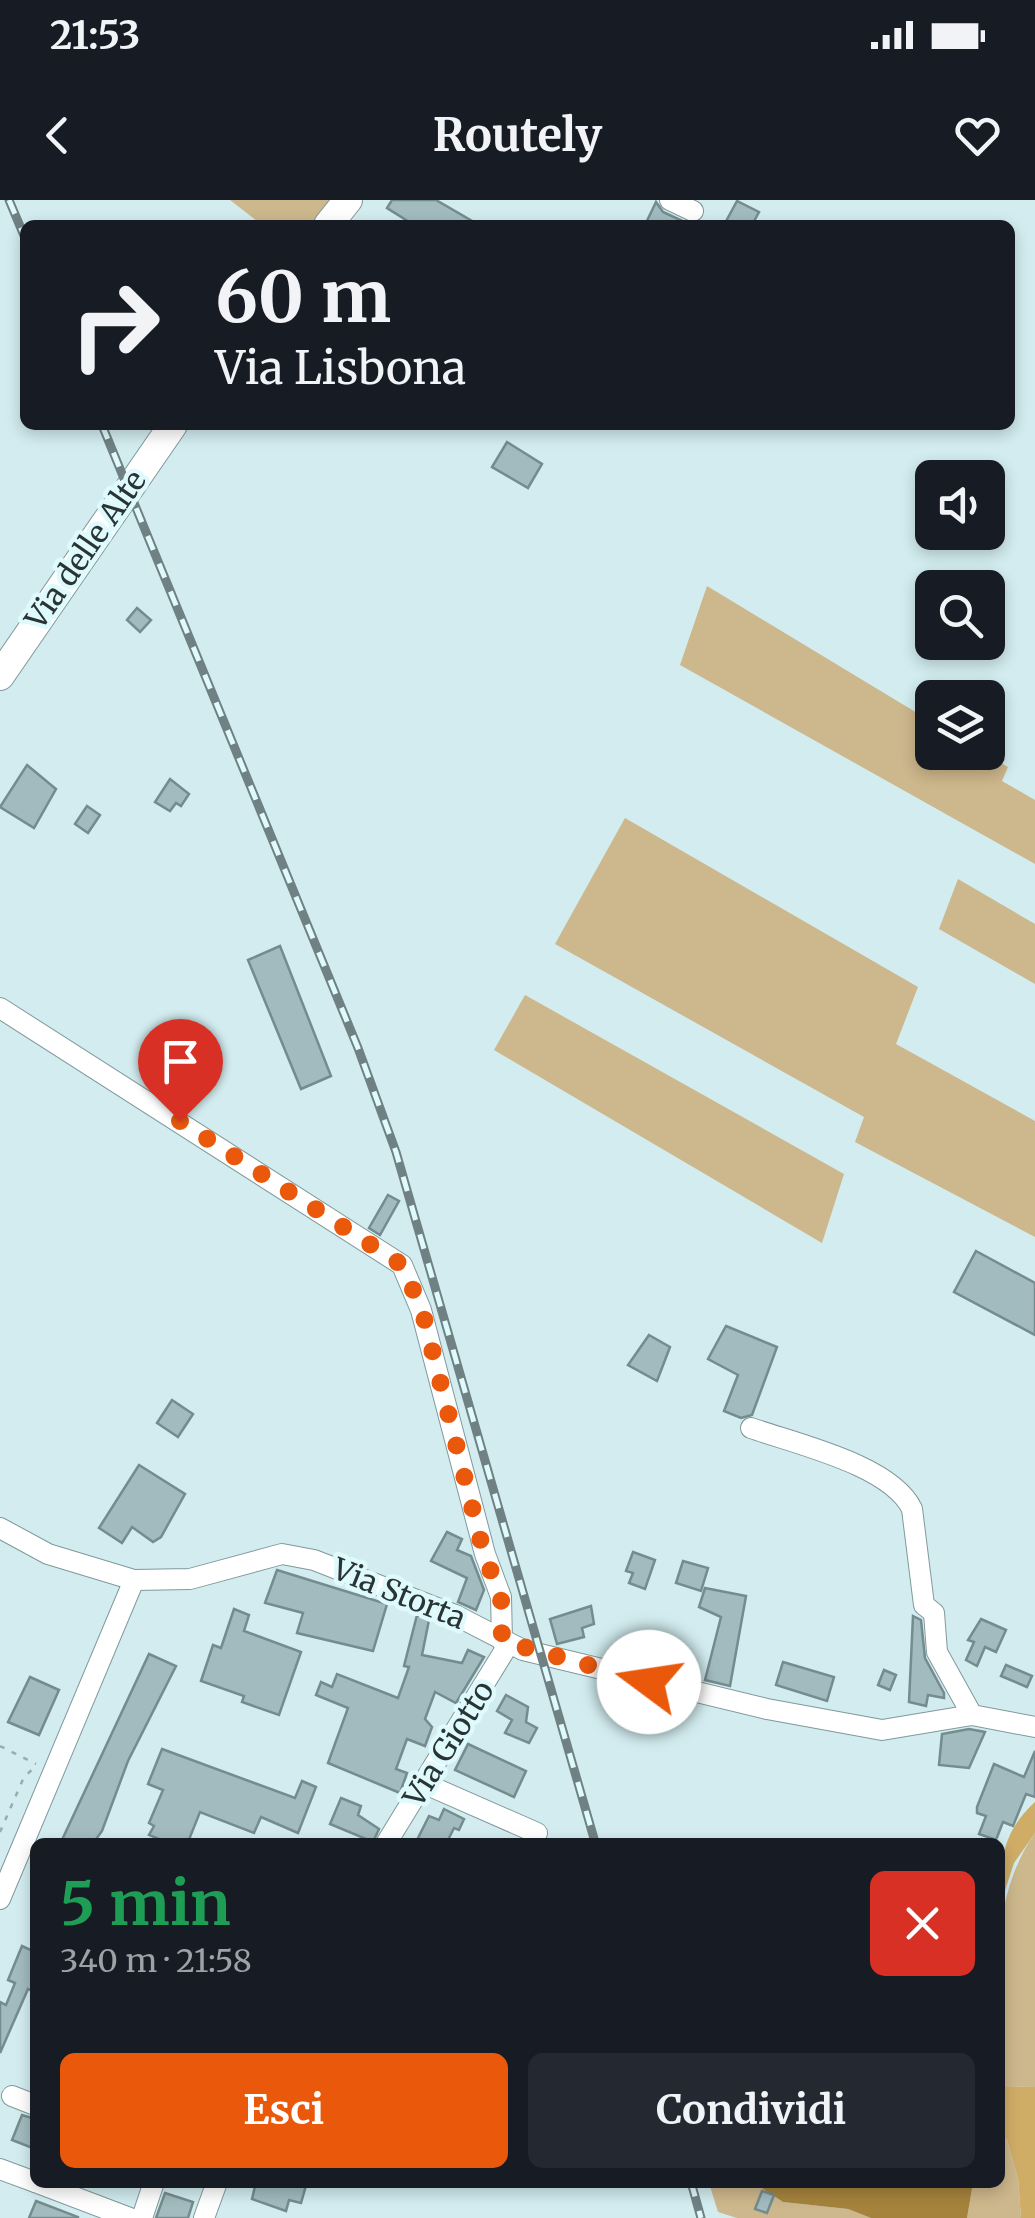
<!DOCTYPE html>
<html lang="it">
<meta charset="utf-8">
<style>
:root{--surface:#171b24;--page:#242831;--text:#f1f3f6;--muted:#9ea1a6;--accent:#ea580c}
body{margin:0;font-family:Merriweather,serif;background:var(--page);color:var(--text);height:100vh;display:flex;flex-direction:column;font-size:38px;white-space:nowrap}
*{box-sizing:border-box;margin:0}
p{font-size:32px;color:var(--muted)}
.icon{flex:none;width:55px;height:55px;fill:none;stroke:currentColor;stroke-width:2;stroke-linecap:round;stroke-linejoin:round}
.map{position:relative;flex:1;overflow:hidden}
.details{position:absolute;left:30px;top:1638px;width:975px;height:350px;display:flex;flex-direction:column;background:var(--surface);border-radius:15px;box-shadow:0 5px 15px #0003}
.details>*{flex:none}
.top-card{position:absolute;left:20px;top:20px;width:995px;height:210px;border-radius:15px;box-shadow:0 5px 15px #0003;background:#171b24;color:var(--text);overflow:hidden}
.controls{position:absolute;left:915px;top:260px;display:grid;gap:20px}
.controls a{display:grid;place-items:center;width:90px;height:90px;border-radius:15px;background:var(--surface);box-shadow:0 5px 15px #0003;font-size:50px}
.pin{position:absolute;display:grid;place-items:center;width:85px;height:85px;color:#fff;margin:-102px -42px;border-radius:50% 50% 50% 0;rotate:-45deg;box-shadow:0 0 10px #0007}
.pin .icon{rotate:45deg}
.me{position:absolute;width:110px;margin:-55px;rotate:284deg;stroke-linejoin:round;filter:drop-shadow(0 0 8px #0008)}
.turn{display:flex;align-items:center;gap:35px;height:210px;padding:0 30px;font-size:45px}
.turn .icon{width:130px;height:130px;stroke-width:2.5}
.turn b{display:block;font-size:70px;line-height:85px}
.round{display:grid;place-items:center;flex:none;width:105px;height:105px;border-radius:15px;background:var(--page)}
.headline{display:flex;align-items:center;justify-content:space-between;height:170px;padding:0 30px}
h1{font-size:60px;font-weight:700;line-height:75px;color:#1e9e55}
.cta{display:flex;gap:20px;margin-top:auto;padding:20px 30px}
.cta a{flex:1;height:115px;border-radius:15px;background:var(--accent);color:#fff;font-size:40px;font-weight:700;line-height:115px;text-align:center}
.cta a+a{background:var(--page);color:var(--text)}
.status{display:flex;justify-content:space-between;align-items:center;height:70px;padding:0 50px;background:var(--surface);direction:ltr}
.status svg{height:28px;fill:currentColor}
header{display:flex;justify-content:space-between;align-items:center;height:130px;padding:0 30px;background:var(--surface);font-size:45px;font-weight:700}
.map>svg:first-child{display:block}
</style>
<div class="status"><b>21:53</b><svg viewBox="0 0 49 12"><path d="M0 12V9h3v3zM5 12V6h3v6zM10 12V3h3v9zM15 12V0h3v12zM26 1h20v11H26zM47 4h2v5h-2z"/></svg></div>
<header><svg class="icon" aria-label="back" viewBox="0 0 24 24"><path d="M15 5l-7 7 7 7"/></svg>Routely<svg class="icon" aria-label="heart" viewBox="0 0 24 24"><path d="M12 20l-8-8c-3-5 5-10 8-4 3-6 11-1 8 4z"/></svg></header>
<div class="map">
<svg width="1035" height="2018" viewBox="0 0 1035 2018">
<rect width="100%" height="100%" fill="#d2ecef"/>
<g fill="#cdb78c">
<polygon points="230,0 332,0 311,25 262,25"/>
<polygon points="707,386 932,522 932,552 984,553 1008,567 1002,581 1035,600 1035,664 680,465"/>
<polygon points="625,618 918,787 896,844 1035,921 1035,1037 855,942 864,917 555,744"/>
<polygon points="958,679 1035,724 1035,784 939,729"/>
<polygon points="525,795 844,974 822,1043 494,850"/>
<path d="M 1035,1633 L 1035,1887 L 1000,1886 C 1000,1800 984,1706 1035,1633 Z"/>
<polygon points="1000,1936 1007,1940 1018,1978 1021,2018 967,2018 973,1983 1000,1982"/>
<polygon points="709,1983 754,1983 783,2002 848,2009 871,2018 737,2018 718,2012"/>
</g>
<g fill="#d0ad67">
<path d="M 1035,1602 L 1035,1633 L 1014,1663 L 1000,1706 C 1000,1663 1001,1633 1035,1602 Z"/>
<polygon points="1000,1886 1035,1887 1035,2018 1021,2018 1018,1978 1007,1940 1000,1936"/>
</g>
<polygon fill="#a5833c" points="754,1983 973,1983 967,2018 871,2018 848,2009 783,2002"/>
<g fill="#a1bbbe" stroke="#748c8f" stroke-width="2.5">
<polygon points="392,0 436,0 479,25 414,25 387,8"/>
<polygon points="737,1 759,12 752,25 724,25"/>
<polygon points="656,2 663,12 691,25 645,25"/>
<polygon points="507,242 542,264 528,288 492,267"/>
<polygon points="137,408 151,420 140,432 127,420"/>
<polygon points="27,565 56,589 34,628 0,607"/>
<polygon points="170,579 189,594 181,606 176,603 170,611 155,602"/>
<polygon points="87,606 100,615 88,633 75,624"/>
<polygon points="280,746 331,876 301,889 248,760"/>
<polygon points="388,995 399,1001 380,1035 369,1028"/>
<polygon points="976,1051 1035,1083 1035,1135 954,1092"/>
<polygon points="726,1126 777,1147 752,1215 741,1218 724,1211 738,1175 708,1159"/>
<polygon points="649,1135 670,1147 657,1181 628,1165"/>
<polygon points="172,1200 193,1214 178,1237 157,1223"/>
<polygon points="139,1265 185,1294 161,1337 153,1342 132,1327 122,1343 99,1328"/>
<polygon points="447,1332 462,1339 457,1350 471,1356 484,1390 476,1410 458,1402 467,1378 431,1361"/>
<polygon points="633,1352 655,1360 645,1389 629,1383 633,1373 626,1371"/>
<polygon points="683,1361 708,1368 701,1391 676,1383"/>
<polygon points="277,1370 387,1404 373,1451 297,1433 303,1413 265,1403"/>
<polygon points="705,1388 746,1396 730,1486 705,1480 721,1417 699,1407"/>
<polygon points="591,1406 594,1424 582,1428 584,1437 557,1444 550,1419"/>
<polygon points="234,1409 249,1415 244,1431 301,1452 279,1515 242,1502 244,1496 201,1481 213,1445 221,1448"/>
<polygon points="417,1415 429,1420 422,1455 462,1463 468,1450 484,1457 456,1503 435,1492 425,1519 432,1527 425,1546 407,1539 396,1569 407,1573 400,1593 328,1563 348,1508 316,1495 321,1482 332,1487 337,1474 398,1498 409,1467 404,1466"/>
<polygon points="913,1416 921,1420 925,1458 944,1493 944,1498 928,1495 926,1506 909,1502"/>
<polygon points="981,1419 1006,1430 996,1452 985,1447 977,1466 966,1460 974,1442 968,1440"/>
<polygon points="149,1454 176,1466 128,1561 102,1631 94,1642 61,1642"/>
<polygon points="783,1462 834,1477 827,1501 776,1485"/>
<polygon points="1006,1465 1032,1476 1027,1487 1001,1476"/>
<polygon points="884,1470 896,1475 890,1490 878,1485"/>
<polygon points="30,1477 59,1490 39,1535 8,1522"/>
<polygon points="506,1495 528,1507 526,1522 537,1528 529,1543 505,1533 512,1520 497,1511"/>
<polygon points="969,1529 985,1532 969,1568 939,1565 942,1534"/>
<polygon points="468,1544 526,1571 514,1597 455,1570"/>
<polygon points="162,1549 295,1598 302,1581 316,1587 298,1633 261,1617 254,1633 200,1612 188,1642 166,1642 149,1635 154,1626 149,1623 163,1590 148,1584"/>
<polygon points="1035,1551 1035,1597 1026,1594 1013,1626 1003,1622 996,1640 979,1634 986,1616 977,1613 977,1607 994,1564 1024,1577"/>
<polygon points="341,1598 361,1606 358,1615 379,1629 373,1642 330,1624"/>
<polygon points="444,1609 464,1619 459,1630 454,1628 447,1642 416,1642 429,1616 439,1620"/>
<polygon points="22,1746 35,1752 35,1792 28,1789 0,1853 0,1802 6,1805 15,1783 8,1780"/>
<polygon points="22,1915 35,1919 35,1949 12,1940"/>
<polygon points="256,1982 307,1982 301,2003 289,2000 286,2011 252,1999"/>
<polygon points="762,1991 774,1995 767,2013 755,2009"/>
<polygon points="165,1993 193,2002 188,2018 156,2018"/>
<polygon points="36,2001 78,2017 78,2018 29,2018"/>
</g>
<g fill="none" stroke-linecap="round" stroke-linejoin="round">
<defs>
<g id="street">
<polyline points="670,0 693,11"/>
<polyline points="0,808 402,1065 421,1110 485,1354 501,1397 502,1441"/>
<path d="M 751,1228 C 796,1244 891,1265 912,1309 L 924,1405 L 934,1413 L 937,1452 L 972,1515"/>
<polyline points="0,1328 48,1354 134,1380 190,1379 282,1354 314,1360 455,1415 523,1450 767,1509 882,1530 972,1515 1035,1527"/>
<polyline points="423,1583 537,1633"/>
<polyline points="387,1642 508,1445"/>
<polyline points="0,1699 134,1380"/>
<polyline points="12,1896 35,1905"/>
<polyline points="0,1969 35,1982"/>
<polyline points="35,1982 130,2018"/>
<polyline points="142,2018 154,1982"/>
<polyline points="204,2018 217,1982"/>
</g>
<g id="secondary">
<polyline points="328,25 348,0"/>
<polyline points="0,476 173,225"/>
</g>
</defs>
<use href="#street" stroke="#80999c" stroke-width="22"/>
<use href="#secondary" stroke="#80999c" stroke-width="30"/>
<g stroke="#98adaf" stroke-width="2.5" stroke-dasharray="5 8" stroke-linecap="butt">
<polyline points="0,1546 36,1564"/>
<polyline points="0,1632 24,1577 35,1567"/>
</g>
<use href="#street" stroke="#fff" stroke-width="20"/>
<use href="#secondary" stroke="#fff" stroke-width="28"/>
<defs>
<g id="rail">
<polyline points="9,0 25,38"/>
<polyline points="102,225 358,848 396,952 595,1642"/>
<polyline points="691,1982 701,2018"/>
</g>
</defs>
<use href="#rail" stroke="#708183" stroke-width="9"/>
<use href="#rail" stroke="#dffafd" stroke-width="5" stroke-dasharray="15" stroke-linecap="butt"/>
</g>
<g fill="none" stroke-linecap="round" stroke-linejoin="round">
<polyline stroke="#ea580c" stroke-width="18" stroke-dasharray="0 32.4" points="180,921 402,1065 422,1110 484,1354 501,1397 502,1441 649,1482"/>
</g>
<g text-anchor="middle" stroke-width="9" stroke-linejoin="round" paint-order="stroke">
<g font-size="30" fill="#2a3435" stroke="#dffafd">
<text transform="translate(86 350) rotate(-55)" y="10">Via delle Alte</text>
<text transform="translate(399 1394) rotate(22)" y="10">Via Storta</text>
<text transform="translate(449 1544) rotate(-58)" y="10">Via Giotto</text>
</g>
</g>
</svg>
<div class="controls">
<a><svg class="icon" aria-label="sound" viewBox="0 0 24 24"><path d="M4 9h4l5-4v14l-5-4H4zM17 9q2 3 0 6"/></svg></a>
<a><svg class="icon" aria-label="search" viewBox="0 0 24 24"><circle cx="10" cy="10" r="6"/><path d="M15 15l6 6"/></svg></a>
<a><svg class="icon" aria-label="layers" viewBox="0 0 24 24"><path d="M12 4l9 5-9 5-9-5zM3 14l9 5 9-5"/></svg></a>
</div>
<div class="pin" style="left:180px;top:921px;background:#d93025"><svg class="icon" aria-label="arrive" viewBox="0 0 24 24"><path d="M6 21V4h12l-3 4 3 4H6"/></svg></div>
<svg class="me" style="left:649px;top:1482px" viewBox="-20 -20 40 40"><circle r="19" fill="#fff"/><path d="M0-13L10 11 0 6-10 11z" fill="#ea580c"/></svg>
<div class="top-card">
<div class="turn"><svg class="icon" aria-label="right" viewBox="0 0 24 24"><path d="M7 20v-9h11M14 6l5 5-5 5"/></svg><div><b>60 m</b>Via Lisbona</div></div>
</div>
<section class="details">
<div class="headline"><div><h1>5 min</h1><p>340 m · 21:58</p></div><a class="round" style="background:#d93025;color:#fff"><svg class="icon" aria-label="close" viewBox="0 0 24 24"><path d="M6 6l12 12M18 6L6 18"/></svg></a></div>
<div class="cta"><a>Esci</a><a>Condividi</a></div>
</section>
</div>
